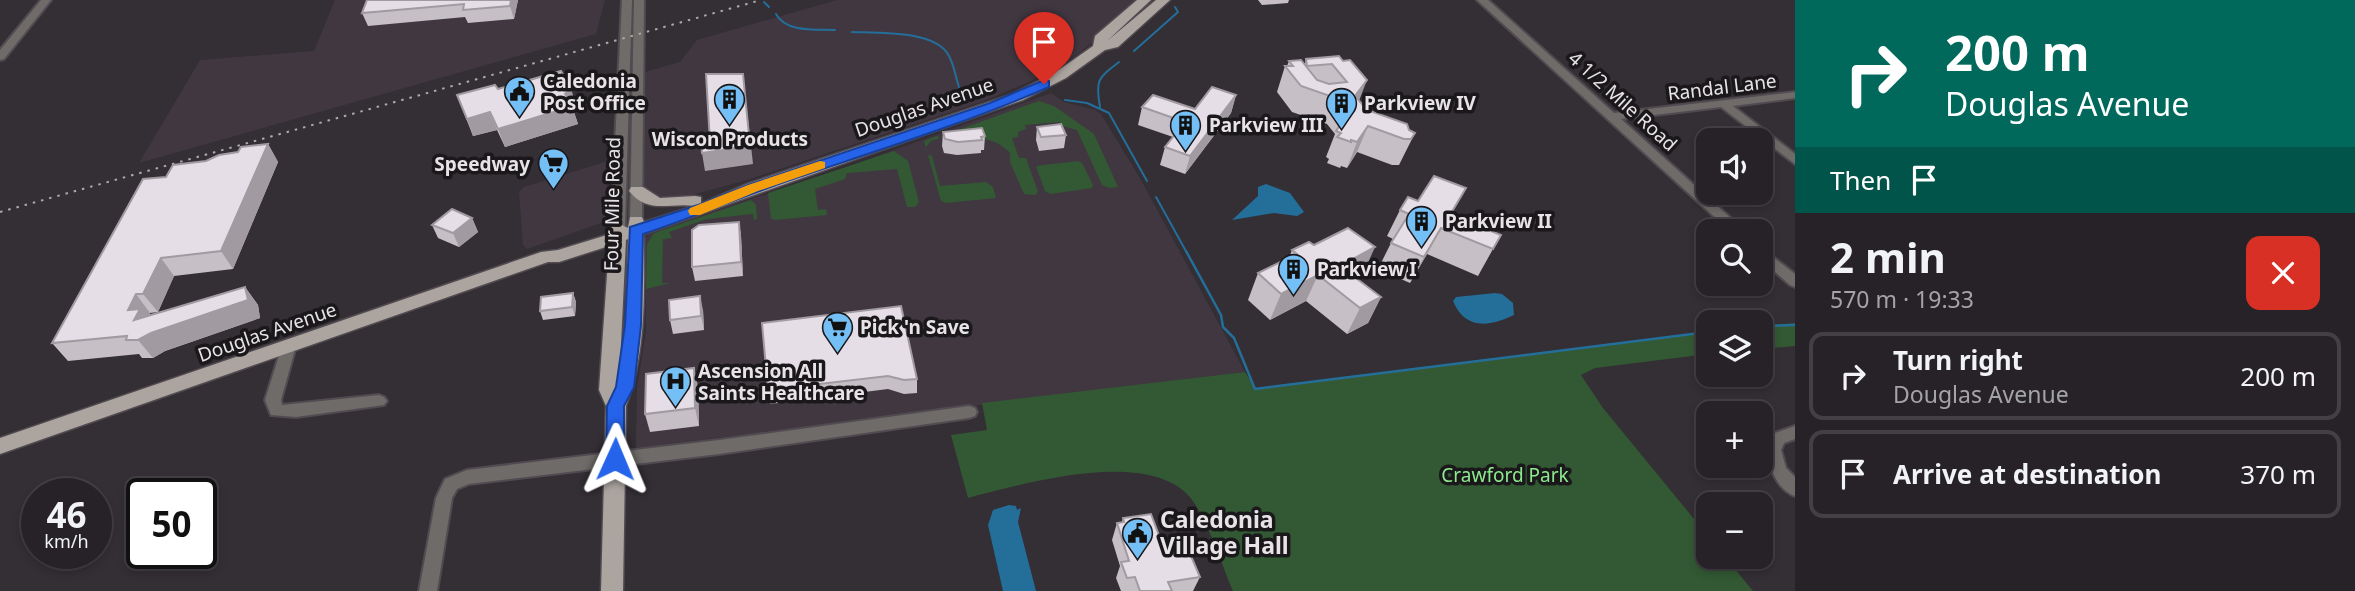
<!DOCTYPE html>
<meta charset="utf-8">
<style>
:root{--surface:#272228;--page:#332f34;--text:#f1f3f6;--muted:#a4a4a8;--line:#433f45}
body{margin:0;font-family:"Noto Sans",sans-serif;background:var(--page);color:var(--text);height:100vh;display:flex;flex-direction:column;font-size:26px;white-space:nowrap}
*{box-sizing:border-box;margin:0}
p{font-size:23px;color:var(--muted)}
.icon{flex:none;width:38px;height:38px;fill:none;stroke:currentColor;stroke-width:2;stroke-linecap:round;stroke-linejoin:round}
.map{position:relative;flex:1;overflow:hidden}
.side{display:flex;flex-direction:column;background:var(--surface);width:560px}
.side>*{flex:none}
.top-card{background:#00695c;color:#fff;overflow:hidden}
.tools{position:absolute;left:1696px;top:128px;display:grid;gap:14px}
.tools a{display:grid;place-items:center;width:77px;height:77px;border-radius:14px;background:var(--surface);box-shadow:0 4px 10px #0003,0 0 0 2px var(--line);font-size:35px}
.speed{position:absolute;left:21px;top:478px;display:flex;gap:14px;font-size:35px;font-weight:700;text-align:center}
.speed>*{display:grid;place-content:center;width:91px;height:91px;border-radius:50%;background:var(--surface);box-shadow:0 4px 10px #0003,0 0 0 2px var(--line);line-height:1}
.speed small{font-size:18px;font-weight:400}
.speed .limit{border:4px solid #111;border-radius:10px;background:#fff;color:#111}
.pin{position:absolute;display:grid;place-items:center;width:60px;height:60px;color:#fff;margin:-72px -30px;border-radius:50% 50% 50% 0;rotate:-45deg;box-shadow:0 0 7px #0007}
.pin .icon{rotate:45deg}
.me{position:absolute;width:77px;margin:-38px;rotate:1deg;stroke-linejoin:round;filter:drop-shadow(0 0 5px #0008)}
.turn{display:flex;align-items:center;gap:24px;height:147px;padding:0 35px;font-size:32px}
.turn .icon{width:91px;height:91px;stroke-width:2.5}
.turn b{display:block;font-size:49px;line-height:60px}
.then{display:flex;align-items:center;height:66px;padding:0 35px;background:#0003;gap:14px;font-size:26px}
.round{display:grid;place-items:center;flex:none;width:74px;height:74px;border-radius:14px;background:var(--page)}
.headline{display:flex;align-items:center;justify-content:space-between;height:119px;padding:0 35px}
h1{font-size:42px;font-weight:700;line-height:52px}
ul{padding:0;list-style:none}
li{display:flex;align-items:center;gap:21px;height:88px;margin:0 14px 10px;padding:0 21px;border:4px solid var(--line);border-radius:14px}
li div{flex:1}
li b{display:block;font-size:26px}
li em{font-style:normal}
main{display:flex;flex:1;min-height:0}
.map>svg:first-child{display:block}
</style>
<main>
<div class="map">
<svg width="1795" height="591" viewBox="0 0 1795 591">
<rect width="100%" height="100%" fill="#342e35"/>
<g fill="#413741">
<polygon points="335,0 605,0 596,34 139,163 200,60 314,51"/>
<polygon points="837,0 1139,0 1082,51 1066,62 1031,81 984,101 747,180 669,201 653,200 644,189 645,72 680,62 697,40"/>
<polygon points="1051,93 1064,102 1095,110 1101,114 1141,180 1245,372 636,448 637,389 646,331 646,288 642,244 649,233 839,170"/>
<polygon points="608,161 606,216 601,223 527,249 523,245 519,192 524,187"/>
</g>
<g fill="#325933">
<path d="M 1039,101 L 1054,106 L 1094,134 L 1118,187 L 1109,188 L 1102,185 L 1077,130 L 1062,126 L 1060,122 L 1025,125 L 1026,129 L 1018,132 L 1018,137 L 1012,138 L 1019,158 L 1026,158 L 1038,192 L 1035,195 L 1024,194 L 1010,162 L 1010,153 C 989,132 974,141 946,141 L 941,136 Z"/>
<polygon points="937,136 940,138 931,141 926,147 928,155 932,156 940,186 986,182 993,187 996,198 946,203 941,201 924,141"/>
<polygon points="894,151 908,161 919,202 915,207 907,207 897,169 847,173 845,179 815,189 818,210 826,209 827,215 775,220 771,218 768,193"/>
<polygon points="1078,161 1082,163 1093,185 1092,188 1051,194 1045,191 1036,166"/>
<polygon points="751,200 756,205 757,219 754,220 753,214 707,219 669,232 672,238 663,239 662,283 670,283 646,289 647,244 654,233"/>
<polygon points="1795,323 1795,346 1761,349 1761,326"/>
<path d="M 1708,332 L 1708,354 L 1595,368 L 1581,375 L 1603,408 L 1708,536 L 1708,556 L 1725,557 L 1753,591 L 1233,591 C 1222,566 1205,511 1187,494 C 1141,449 1023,484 968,498 L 951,435 L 987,430 L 982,403 L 1245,372 L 1256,389 Z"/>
</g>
<g fill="#246e9a">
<polygon points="1266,184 1290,193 1304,212 1297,216 1274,213 1232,220 1258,196 1258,187"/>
<path d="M 1495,293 L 1502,294 L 1513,303 L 1514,315 C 1489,327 1465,330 1453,301 L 1456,297 Z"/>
<polygon points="1009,505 1016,506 1017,510 1021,508 1018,522 1036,591 1003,591 988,525 993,510"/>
</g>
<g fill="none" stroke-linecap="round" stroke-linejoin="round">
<g stroke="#246e9a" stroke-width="2">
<polyline points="764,2 769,7"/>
<path d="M 776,14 C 786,33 817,29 835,30"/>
<path d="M 852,32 C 877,33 936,30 949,56 C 956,69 956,84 963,97"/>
<polyline points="1134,51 1178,12 1175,7"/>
<polyline points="1065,100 1087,103 1109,113 1147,181"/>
<path d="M 1100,107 C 1095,80 1098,78 1119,62"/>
<polyline points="1156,197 1187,253"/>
</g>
<g stroke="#246e9a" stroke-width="2.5">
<polyline points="1186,251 1221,315 1223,327 1234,338 1255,389 1708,332"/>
<polyline points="1760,326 1795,325"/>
</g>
<defs>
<g id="minor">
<polygon points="41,0 51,0 4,59 0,60 0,50"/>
<polygon points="622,0 632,0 625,226 618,230 611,226"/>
<polygon points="634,0 644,0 642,221 636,225 630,221"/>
<polygon points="1477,0 1488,0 1614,113 1795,92 1795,98 1733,106 1795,154 1795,164 1721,107 1621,119 1745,231 1730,231"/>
<polygon points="1760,247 1795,274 1795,287 1790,285 1760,259"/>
<polygon points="289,340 294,342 296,346 281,400 282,405 379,395 384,397 387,401 384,405 296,417 271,415 265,400 282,346 284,342"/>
<polygon points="969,406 975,408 977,412 975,416 969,418 719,454 469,484 457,489 452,498 437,591 419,591 436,498 445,479 467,470 719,440"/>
<path d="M 1795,426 L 1795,439 L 1784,443 L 1781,450 L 1786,468 L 1795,477 L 1795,496 C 1776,489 1770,467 1765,450 L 1772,434 Z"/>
</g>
<path id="major" d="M 1137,0 L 1151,0 L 1107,41 L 1156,0 L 1170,0 L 1118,47 L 1105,50 L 1066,78 L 1023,100 L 644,234 C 644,293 647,350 626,406 L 623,591 L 601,591 L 606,406 L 599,390 L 609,246 L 559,262 L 548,262 L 0,454 L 0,438 L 541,252 L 558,250 L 610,234 L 612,225 L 618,223 L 628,228 L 630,217 L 642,217 L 644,222 L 695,206 C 670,202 648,215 629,191 L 631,187 L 643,187 L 660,198 L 695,196 L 701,197 L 701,204 L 747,184 L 1013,94 L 1056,72 L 1093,46 L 1095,36 ZM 628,239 L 626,315 L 620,365 L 626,240 Z"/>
</defs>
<use href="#minor" stroke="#514b51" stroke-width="4"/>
<use href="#major" stroke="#514b51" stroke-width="3"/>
<use href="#minor" fill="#6e6b68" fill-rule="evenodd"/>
<use href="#major" fill="#aba49f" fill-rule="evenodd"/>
<polyline stroke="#ada8ad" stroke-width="2" stroke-dasharray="2.5 6" stroke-linecap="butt" points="0,212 761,0"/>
</g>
<g fill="#c6bfc6">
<polygon points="367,0 518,0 514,19 468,23 465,17 368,26 362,13"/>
<polygon points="1258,0 1289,0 1288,3 1262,5"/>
<polygon points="1339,56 1359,101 1367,110 1415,133 1399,165 1392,165 1357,152 1347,168 1341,166 1340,168 1327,163 1329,159 1326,157 1335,134 1327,124 1292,112 1277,92 1285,66 1287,66 1289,61 1305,64 1306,59"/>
<polygon points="498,89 576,106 573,109 578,124 505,147 497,130 473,136 457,95"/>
<polygon points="1236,95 1231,113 1185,174 1160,165 1165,147 1173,137 1138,125 1142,107 1195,109"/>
<polygon points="1037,127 1066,135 1064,148 1039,151 1036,140"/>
<polygon points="943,132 985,136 984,150 981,150 981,153 957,155 944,153 942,146"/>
<polygon points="268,144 278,162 233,269 174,276 158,312 150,313 149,316 245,287 258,305 260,318 165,351 153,358 142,358 139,354 68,361 52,343 166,177 206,161"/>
<polygon points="1400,210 1452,215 1493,249 1478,276 1427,254 1410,283 1378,269 1393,239 1387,236"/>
<polygon points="472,218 478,232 459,247 438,238 432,225"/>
<polygon points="739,222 741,236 743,276 695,281 692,267"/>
<polygon points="1292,250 1363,274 1356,278 1381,297 1368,323 1347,334 1306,301 1270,320 1248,300 1258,273 1289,258"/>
<polygon points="573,293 576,302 575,316 543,320 540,311"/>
<polygon points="703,310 704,330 673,334 670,320"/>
<polygon points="762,323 917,379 917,393 904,394 888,389 770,404"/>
<polygon points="698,386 699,426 650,432 645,414"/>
<polygon points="1123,518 1163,546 1200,577 1193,591 1121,591 1116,578 1120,566 1112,540 1117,523 1122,522"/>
</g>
<g fill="#a19ba1">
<polygon points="511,0 518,0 514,19 510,6"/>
<polygon points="1367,80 1357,106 1355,96"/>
<polygon points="571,88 576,106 573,109 578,124 505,147 498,129"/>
<polygon points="745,92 753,164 705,171 702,153"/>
<polygon points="1236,95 1231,113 1185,174 1190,156"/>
<polygon points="490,112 497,130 473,136 467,119"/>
<polygon points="1368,126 1357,152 1347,168 1357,142"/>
<polygon points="268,144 278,162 233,269 221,251"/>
<polygon points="472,218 478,232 459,247 453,233"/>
<polygon points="739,222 741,236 743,276 741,262"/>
<polygon points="1441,228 1427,254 1410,283 1424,257"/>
<polygon points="1375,247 1363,274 1336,289 1340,266"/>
<polygon points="161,258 174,276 158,312 143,294"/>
<polygon points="1318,275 1306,301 1270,320 1281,294"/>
<polygon points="245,287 258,305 260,318 165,351 153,358 138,340 128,310 136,294 150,313 147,318"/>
<polygon points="573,293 576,302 575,316 572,307"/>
<polygon points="700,296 703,310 704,330 701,316"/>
<polygon points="1381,297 1368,323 1347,334 1360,308"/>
<polygon points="694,368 698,386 699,426 695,408"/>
</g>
<g fill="#e6dee6" stroke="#a19ba1" stroke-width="2">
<polygon points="367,0 511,0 510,6 463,10 464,4 362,13"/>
<polygon points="1339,56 1343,61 1350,60 1367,80 1355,96 1367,110 1407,124 1409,130 1415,133 1411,139 1404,139 1368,126 1357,142 1351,140 1351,142 1337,137 1341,133 1336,131 1348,113 1336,98 1301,86 1285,66 1293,66 1289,61 1301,60 1317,80 1329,84 1347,82 1332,64 1307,66 1306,59"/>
<polygon points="561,71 571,88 565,94 573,106 498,129 490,112 467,119 457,95 495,85 498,89"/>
<polygon points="706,74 743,74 750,146 702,153 701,143 710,142"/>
<polygon points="1212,87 1236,95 1190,156 1165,147 1185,122 1142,107 1153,95 1195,109"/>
<polygon points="1061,124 1066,135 1041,137 1037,127"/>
<polygon points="982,128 985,136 981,137 982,140 958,142 945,139 943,132"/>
<polygon points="268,144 221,251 161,258 143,294 136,294 128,310 140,309 134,320 245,287 248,300 151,333 138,340 126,340 127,336 52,343 143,179 166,177 173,165 206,161 219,155 238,152 241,147"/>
<polygon points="1434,176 1466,188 1450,215 1501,235 1493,249 1441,228 1424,257 1391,243 1409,214 1400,210 1408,197 1418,201"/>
<polygon points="452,209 472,218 453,233 432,225"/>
<polygon points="739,222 741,262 692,267 692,230 699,225"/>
<polygon points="1348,228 1375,247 1340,266 1381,297 1360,308 1318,275 1281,294 1258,273 1297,254 1292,250 1309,242 1314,245"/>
<polygon points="573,293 572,307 540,311 541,297"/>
<polygon points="700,296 701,316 670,320 669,300"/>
<polygon points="901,306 917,379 904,380 888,376 768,390 762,323"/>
<polygon points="694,368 695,408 645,414 646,374"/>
<polygon points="1151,514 1163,546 1185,542 1200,577 1168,582 1172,591 1140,591 1135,577 1127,578 1121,562 1129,561 1117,523 1124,522 1123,518"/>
</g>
<path fill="#2563eb" stroke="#184099" stroke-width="2" d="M 1044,80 L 1049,81 L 1049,87 C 966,123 879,150 793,179 C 743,196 694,217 643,234 L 641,325 L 634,387 L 624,406 L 624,459 L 621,465 L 615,467 L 608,465 L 606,459 L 607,406 L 616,387 L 625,325 L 630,227 L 701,204 L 748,185 L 990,103 Z"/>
<polygon fill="#f59e0b" points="820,161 825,162 825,168 758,191 700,215 690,215 688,211 690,208 748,185"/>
<defs>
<symbol id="civic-pin" viewBox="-11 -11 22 30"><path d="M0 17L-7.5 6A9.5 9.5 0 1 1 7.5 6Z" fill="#74c0f6" stroke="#1a181a"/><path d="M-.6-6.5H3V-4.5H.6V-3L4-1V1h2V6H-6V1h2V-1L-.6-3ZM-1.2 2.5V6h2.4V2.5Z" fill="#111"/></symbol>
<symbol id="building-pin" viewBox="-11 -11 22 30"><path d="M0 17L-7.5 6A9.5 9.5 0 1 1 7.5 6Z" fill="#74c0f6" stroke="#1a181a"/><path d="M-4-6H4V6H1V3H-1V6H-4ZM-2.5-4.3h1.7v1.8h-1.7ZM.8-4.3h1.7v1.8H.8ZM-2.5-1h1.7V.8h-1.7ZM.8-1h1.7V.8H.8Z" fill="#111"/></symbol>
<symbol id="supermarket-pin" viewBox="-11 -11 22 30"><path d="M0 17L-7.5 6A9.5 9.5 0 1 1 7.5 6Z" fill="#74c0f6" stroke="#1a181a"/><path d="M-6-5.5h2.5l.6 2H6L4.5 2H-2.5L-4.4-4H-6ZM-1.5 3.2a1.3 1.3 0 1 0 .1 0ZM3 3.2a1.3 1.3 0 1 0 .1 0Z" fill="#111"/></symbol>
<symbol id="hospital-pin" viewBox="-11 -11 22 30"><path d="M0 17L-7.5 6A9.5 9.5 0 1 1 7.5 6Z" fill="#74c0f6" stroke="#1a181a"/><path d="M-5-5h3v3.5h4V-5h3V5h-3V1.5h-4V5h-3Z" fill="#111"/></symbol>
</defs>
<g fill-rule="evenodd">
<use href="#civic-pin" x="502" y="74" width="35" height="47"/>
<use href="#building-pin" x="712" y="82" width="35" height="47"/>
<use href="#building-pin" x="1324" y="86" width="35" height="47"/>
<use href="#building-pin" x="1168" y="108" width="35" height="47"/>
<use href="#supermarket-pin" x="536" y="146" width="35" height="47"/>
<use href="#building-pin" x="1404" y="204" width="35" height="47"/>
<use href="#building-pin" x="1276" y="252" width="35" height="47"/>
<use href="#supermarket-pin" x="820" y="310" width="35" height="47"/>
<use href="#hospital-pin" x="658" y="364" width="35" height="47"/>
<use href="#civic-pin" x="1120" y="516" width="35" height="47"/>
</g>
<g text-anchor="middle" stroke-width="7" stroke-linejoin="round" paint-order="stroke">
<g font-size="19" font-weight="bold" fill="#e7e3e7" stroke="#1a181a" text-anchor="start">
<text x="543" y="88">Caledonia<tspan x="543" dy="22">Post Office</tspan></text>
<text x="1364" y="110">Parkview IV</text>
<text x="1209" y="132">Parkview III</text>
<text x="730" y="146" text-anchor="middle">Wiscon Products</text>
<text x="530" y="171" text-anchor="end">Speedway</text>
<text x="1445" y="228">Parkview II</text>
<text x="1317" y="276">Parkview I</text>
<text x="860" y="334">Pick 'n Save</text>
<text x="698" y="378">Ascension All<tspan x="698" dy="22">Saints Healthcare</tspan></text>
</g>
<g font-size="19" fill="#e7e3e7" stroke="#1a181a">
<text transform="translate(1722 87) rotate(-7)" y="7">Randal Lane</text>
<text transform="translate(1623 101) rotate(42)" y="7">4 1/2 Mile Road</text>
<text transform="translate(924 107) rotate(-19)" y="7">Douglas Avenue</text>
<text transform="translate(612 204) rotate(-89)" y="7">Four Mile Road</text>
<text transform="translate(267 332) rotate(-19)" y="7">Douglas Avenue</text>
</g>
<g font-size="19" fill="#8cea8e" stroke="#1a181a">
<text x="1505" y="482">Crawford Park</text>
</g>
<g font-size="23" font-weight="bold" fill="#e7e3e7" stroke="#1a181a" text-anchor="start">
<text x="1160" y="528">Caledonia<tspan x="1160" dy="26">Village Hall</tspan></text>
</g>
</g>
</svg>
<div class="tools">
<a><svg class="icon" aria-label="sound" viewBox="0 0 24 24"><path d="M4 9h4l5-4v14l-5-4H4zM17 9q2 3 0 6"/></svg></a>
<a><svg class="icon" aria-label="search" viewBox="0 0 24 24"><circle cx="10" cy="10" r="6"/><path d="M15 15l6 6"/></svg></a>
<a><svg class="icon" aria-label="layers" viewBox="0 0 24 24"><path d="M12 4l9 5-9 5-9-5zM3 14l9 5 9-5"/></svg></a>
<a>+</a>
<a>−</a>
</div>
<div class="speed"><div>46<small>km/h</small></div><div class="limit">50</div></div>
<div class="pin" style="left:1044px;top:84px;background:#d93025"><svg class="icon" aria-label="arrive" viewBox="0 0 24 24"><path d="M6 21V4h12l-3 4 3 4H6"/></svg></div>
<svg class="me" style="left:615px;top:459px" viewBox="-20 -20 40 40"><path d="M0-17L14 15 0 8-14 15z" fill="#2563eb" stroke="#fff" stroke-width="4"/></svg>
</div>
<section class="side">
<div class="top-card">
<div class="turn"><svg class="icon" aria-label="right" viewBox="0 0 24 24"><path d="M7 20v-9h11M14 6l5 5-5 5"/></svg><div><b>200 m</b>Douglas Avenue</div></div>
<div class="then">Then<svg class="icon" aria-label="arrive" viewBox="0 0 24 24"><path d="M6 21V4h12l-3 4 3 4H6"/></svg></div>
</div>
<div class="headline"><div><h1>2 min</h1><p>570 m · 19:33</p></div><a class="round" style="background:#d93025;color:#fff"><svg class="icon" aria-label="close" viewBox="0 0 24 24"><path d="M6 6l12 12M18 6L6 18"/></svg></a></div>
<ul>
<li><svg class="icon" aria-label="right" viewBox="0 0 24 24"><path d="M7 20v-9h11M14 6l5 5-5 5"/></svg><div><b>Turn right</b><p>Douglas Avenue</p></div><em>200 m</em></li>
<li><svg class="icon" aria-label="arrive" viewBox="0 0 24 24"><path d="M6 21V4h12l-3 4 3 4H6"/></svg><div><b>Arrive at destination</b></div><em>370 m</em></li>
</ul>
</section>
</main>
